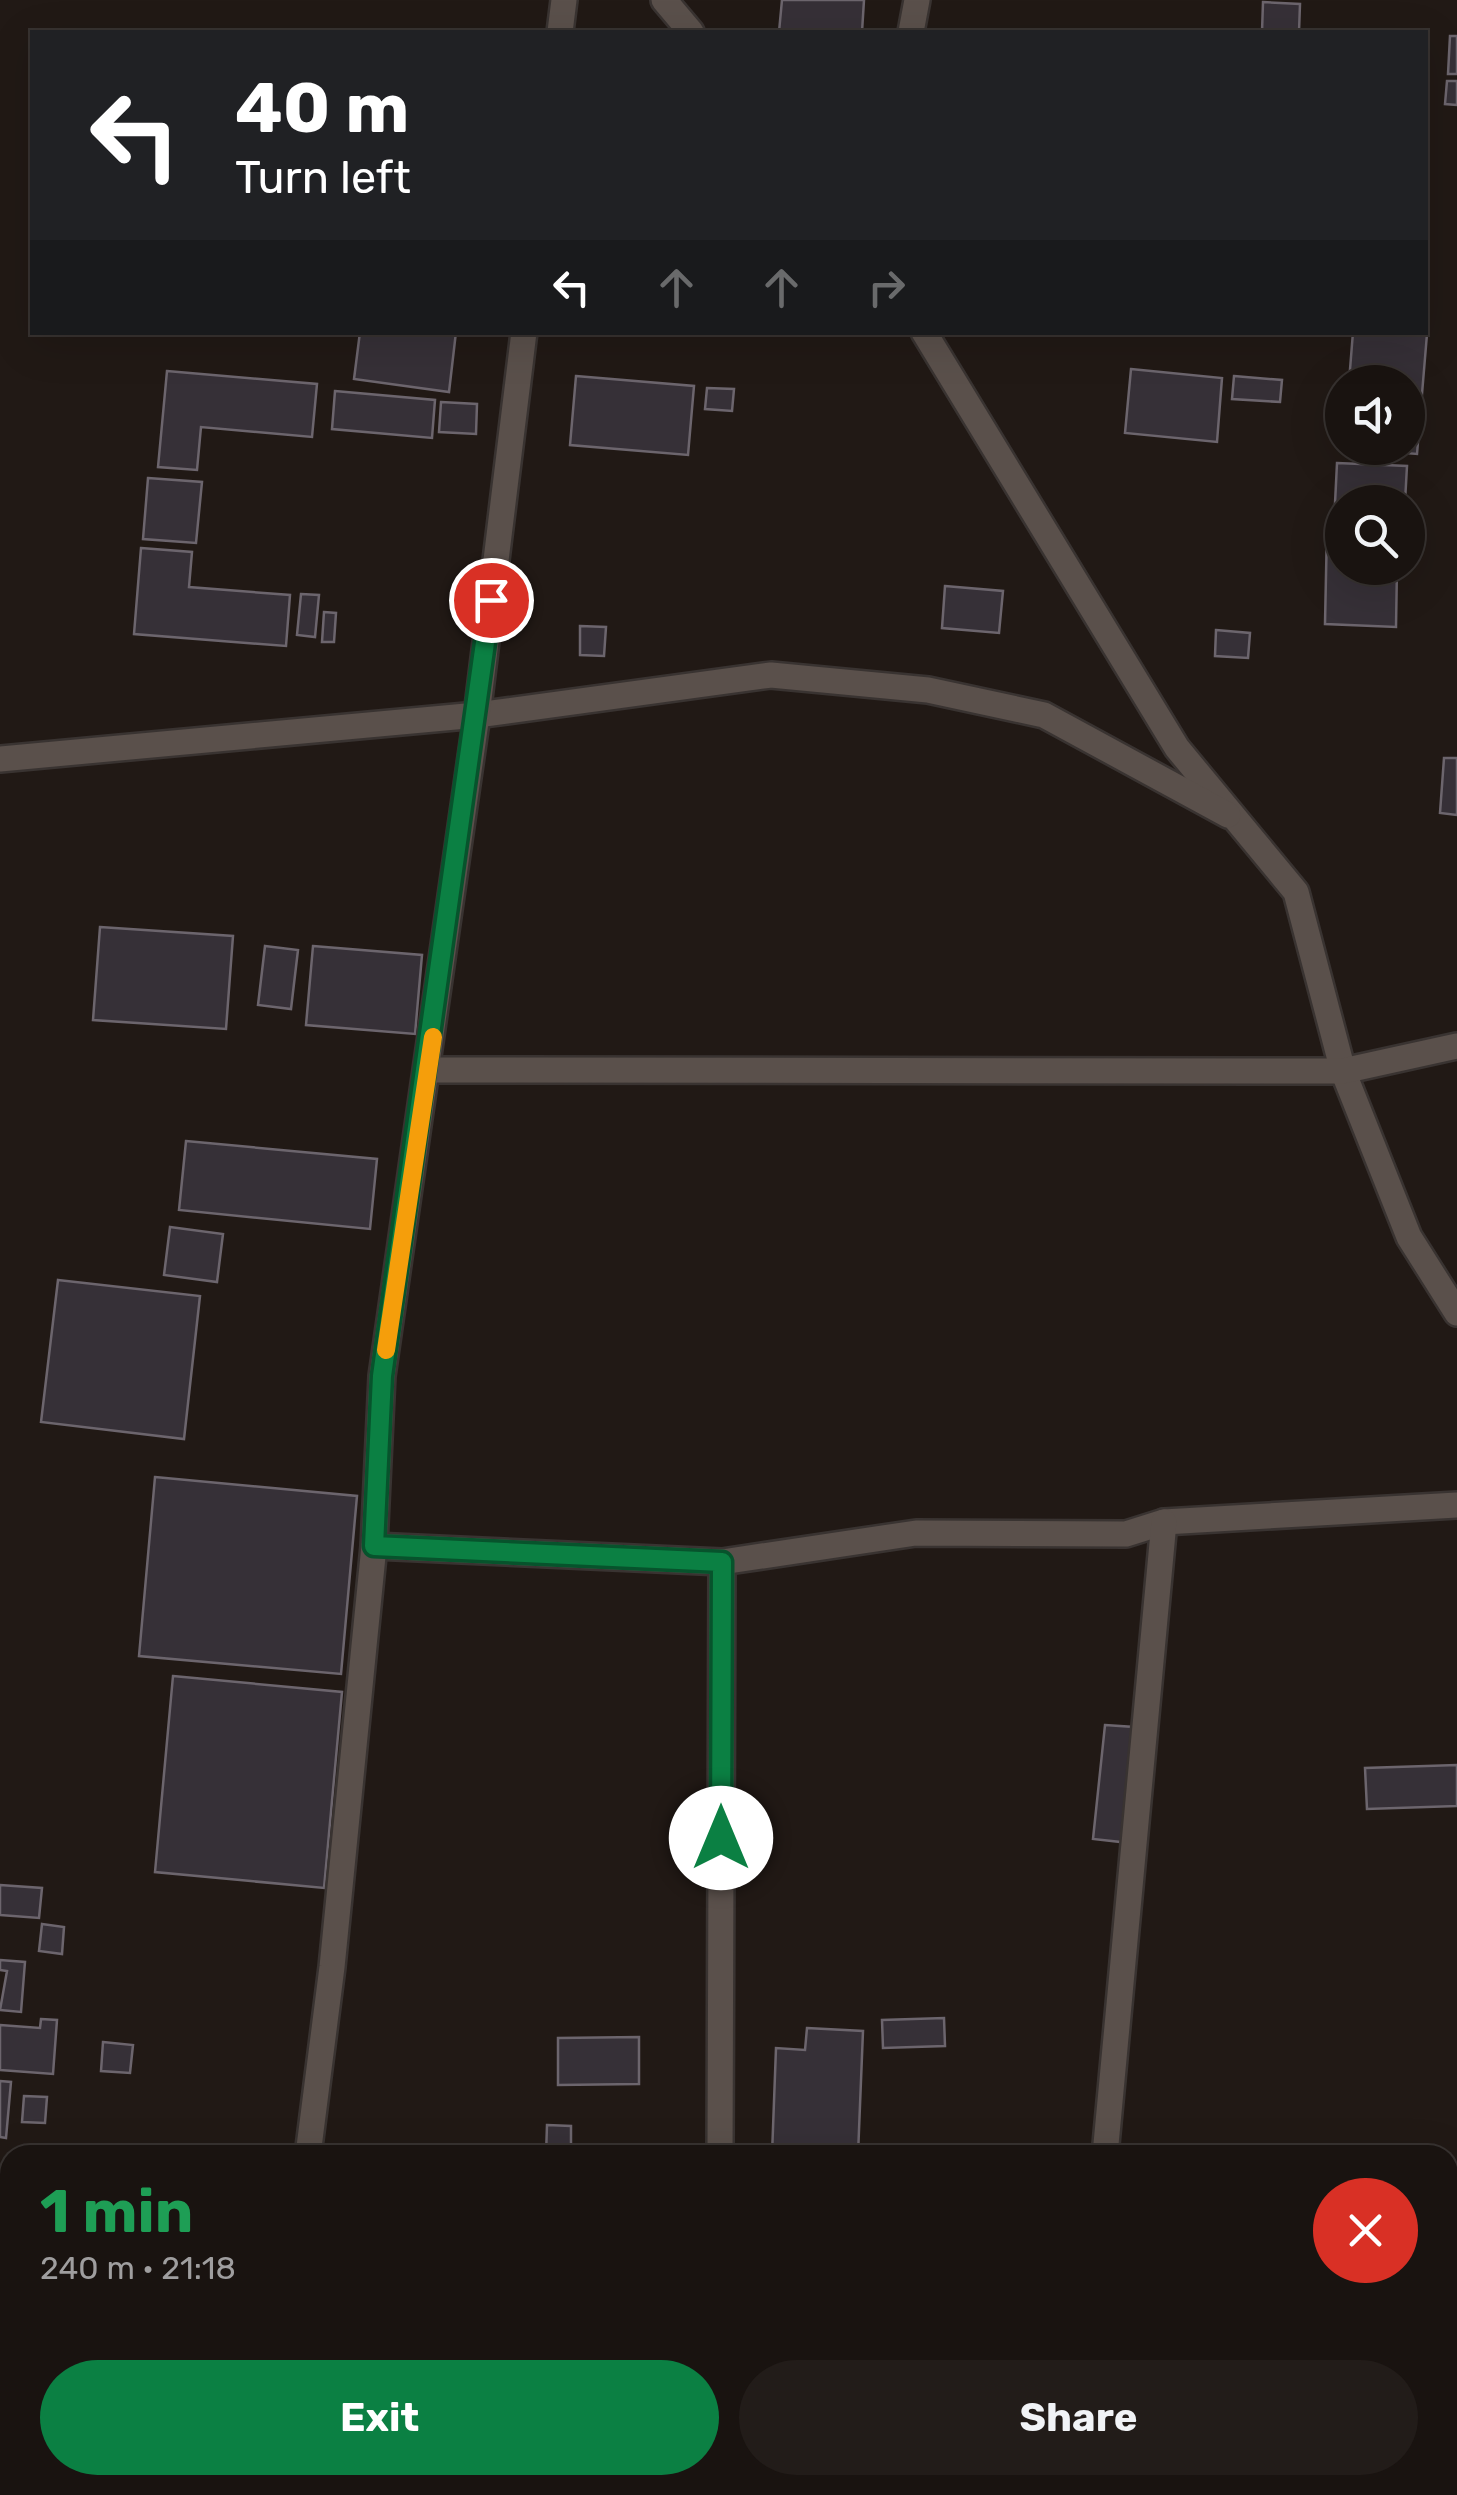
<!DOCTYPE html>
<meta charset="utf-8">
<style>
:root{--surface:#191310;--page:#221c19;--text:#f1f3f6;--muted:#9f9e9f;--line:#373230;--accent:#0b8043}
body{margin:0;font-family:Rubik,sans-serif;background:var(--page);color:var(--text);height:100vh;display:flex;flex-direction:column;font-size:38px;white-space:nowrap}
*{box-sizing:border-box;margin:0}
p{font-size:32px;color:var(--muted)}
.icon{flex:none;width:55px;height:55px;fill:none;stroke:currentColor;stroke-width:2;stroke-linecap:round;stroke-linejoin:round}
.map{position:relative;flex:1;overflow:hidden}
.panel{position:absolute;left:0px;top:2145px;width:1458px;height:350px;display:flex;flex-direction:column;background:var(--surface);border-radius:30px 30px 0 0;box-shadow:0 10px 40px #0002,0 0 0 2px var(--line)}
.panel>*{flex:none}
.banner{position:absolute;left:30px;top:30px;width:1398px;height:305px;border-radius:0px;box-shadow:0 10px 40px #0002,0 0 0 2px var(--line);background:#202124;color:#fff;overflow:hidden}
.buttons{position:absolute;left:1325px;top:365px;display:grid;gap:20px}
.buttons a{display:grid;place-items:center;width:100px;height:100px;border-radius:50%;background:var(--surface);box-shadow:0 10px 40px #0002,0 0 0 2px var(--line);font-size:50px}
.pin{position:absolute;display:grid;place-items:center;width:85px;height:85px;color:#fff;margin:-42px;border:5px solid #fff;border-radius:50%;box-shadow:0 2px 10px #0007}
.me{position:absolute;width:110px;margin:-55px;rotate:0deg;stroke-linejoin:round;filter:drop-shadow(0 0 8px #0008)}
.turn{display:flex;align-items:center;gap:35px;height:210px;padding:0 40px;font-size:45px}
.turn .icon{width:130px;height:130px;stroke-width:2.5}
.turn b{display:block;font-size:70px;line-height:85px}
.lanes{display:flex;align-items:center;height:95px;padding:0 40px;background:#0003;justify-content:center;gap:50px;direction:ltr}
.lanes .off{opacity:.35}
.round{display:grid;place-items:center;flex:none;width:105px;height:105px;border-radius:52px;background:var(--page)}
.summary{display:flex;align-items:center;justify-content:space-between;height:170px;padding:0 40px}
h1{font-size:60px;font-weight:700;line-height:75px;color:#1e9e55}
.primary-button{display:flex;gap:20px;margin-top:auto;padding:20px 40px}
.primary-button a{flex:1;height:115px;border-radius:60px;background:var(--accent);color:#fff;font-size:40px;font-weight:700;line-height:115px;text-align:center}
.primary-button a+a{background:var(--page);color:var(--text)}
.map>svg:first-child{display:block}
</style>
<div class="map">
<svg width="1457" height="2495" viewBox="0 0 1457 2495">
<rect width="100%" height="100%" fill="#211915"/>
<g fill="#363037" stroke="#6c656d" stroke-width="2.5">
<polygon points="782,0 864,0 862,32 779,32"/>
<polygon points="1263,2 1300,4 1299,32 1262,32"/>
<polygon points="1450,36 1457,36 1457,74 1448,74"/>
<polygon points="1447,81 1457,81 1457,105 1445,104"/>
<polygon points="1425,321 1428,322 1417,454 1344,448 1408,448 1408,382 1349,382 1353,332 1425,332"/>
<polygon points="360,332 456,332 449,392 354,379"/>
<polygon points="1131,369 1222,378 1217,442 1125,433"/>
<polygon points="167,371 317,384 312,437 201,427 197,470 158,467"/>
<polygon points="576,376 694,386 688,455 570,445"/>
<polygon points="1234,376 1282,380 1280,402 1232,399"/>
<polygon points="707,388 734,389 732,411 705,409"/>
<polygon points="335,391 435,400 432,438 332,429"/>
<polygon points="441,402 477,404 476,434 439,432"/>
<polygon points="1337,463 1407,466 1405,502 1342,502 1342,524 1334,524"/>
<polygon points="148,478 202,482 196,543 143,539"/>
<polygon points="1327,527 1342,527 1342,568 1397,568 1396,627 1325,624"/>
<polygon points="141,548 192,552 189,587 290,595 286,646 134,634"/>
<polygon points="945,586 1003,591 999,633 942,628"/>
<polygon points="301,594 319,595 315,637 297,635"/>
<polygon points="324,612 336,613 334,642 322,642"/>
<polygon points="580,626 606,627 604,656 580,655"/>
<polygon points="1216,630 1250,633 1248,658 1215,656"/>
<polygon points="1444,758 1457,758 1457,815 1440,813"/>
<polygon points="100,927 233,936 226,1029 93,1020"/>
<polygon points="265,946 298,950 291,1009 258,1005"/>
<polygon points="313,946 422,955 415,1034 306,1025"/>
<polygon points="186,1141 377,1159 370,1229 179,1210"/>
<polygon points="170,1227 223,1234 217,1282 164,1275"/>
<polygon points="58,1280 200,1296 184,1439 41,1422"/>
<polygon points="155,1477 357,1496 341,1674 139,1656"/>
<polygon points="173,1676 342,1692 324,1888 155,1872"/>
<polygon points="1105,1725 1134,1727 1121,1842 1093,1839"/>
<polygon points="1457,1765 1457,1806 1367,1809 1365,1768"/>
<polygon points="0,1885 42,1888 39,1918 0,1915"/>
<polygon points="42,1924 64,1927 62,1954 39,1951"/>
<polygon points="0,1960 25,1962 21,2012 0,2010 7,1971 0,1970"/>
<polygon points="944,2018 945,2046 883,2048 882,2020"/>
<polygon points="41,2019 57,2020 53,2074 0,2070 0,2025 40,2028"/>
<polygon points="807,2028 863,2031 858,2155 772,2155 776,2048 805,2050"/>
<polygon points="639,2037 639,2084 558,2085 558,2038"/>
<polygon points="103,2042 133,2045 130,2073 101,2071"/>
<polygon points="0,2081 11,2082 6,2138 0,2137"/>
<polygon points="24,2096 47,2097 45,2123 22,2122"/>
<polygon points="547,2125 571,2126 571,2155 546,2155"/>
<polygon points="0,2185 10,2186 10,2290 0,2290"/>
</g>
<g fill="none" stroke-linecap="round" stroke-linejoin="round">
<defs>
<g id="minor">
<polyline points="664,0 691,32"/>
<polyline points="560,32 564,0"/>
<polyline points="911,32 917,0"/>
<polyline points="924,332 1177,748 1296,892 1343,1071 1409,1237 1457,1313"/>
<polyline points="0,759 477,715 771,675 928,690 1044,715 1228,815"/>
<polyline points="428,1070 1343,1071 1457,1046"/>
<polyline points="374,1546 722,1562 916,1533 1126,1534 1164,1522 1457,1505"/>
<polyline points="308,2155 332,1967 374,1546 382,1376 477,715 524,332"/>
<polyline points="720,2155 722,1562"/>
<polyline points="1105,2155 1164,1522"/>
<polyline points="231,2495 234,2485"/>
<polyline points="704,2495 704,2485"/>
<polyline points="1087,2495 1088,2485"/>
</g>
</defs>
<use href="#minor" stroke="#393331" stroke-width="30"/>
<use href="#minor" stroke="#5a504b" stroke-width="25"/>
</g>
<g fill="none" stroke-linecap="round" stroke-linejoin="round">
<defs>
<polyline id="route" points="491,600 382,1376 374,1546 722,1562 721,1838"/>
</defs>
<use href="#route" stroke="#07532c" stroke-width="25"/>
<use href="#route" stroke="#0b8043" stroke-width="18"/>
<polyline stroke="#f59e0b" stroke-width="18" points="386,1350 433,1037"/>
</g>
</svg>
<div class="buttons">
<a><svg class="icon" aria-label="sound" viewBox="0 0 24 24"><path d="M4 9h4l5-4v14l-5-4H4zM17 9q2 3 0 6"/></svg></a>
<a><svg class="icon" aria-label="search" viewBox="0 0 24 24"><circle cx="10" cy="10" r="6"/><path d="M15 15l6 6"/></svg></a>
</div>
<div class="pin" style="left:491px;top:600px;background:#d93025"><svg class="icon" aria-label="arrive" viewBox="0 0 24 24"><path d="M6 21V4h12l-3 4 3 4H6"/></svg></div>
<svg class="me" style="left:721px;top:1838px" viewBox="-20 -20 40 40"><circle r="19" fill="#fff"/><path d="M0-13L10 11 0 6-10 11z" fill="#0b8043"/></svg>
<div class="banner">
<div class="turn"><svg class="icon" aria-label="left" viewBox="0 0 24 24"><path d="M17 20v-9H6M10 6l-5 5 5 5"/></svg><div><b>40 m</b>Turn left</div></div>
<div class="lanes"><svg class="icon" aria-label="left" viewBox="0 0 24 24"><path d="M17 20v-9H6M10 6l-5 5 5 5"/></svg><svg class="icon off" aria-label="ahead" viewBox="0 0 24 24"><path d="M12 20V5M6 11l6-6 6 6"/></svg><svg class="icon off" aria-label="ahead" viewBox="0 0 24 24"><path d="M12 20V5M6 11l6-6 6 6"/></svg><svg class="icon off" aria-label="right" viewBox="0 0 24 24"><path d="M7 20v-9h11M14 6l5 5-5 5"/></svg></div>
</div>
<section class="panel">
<div class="summary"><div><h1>1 min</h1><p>240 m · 21:18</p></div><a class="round" style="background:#d93025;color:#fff"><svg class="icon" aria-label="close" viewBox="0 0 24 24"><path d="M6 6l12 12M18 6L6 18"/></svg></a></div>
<div class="primary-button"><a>Exit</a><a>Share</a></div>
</section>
</div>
